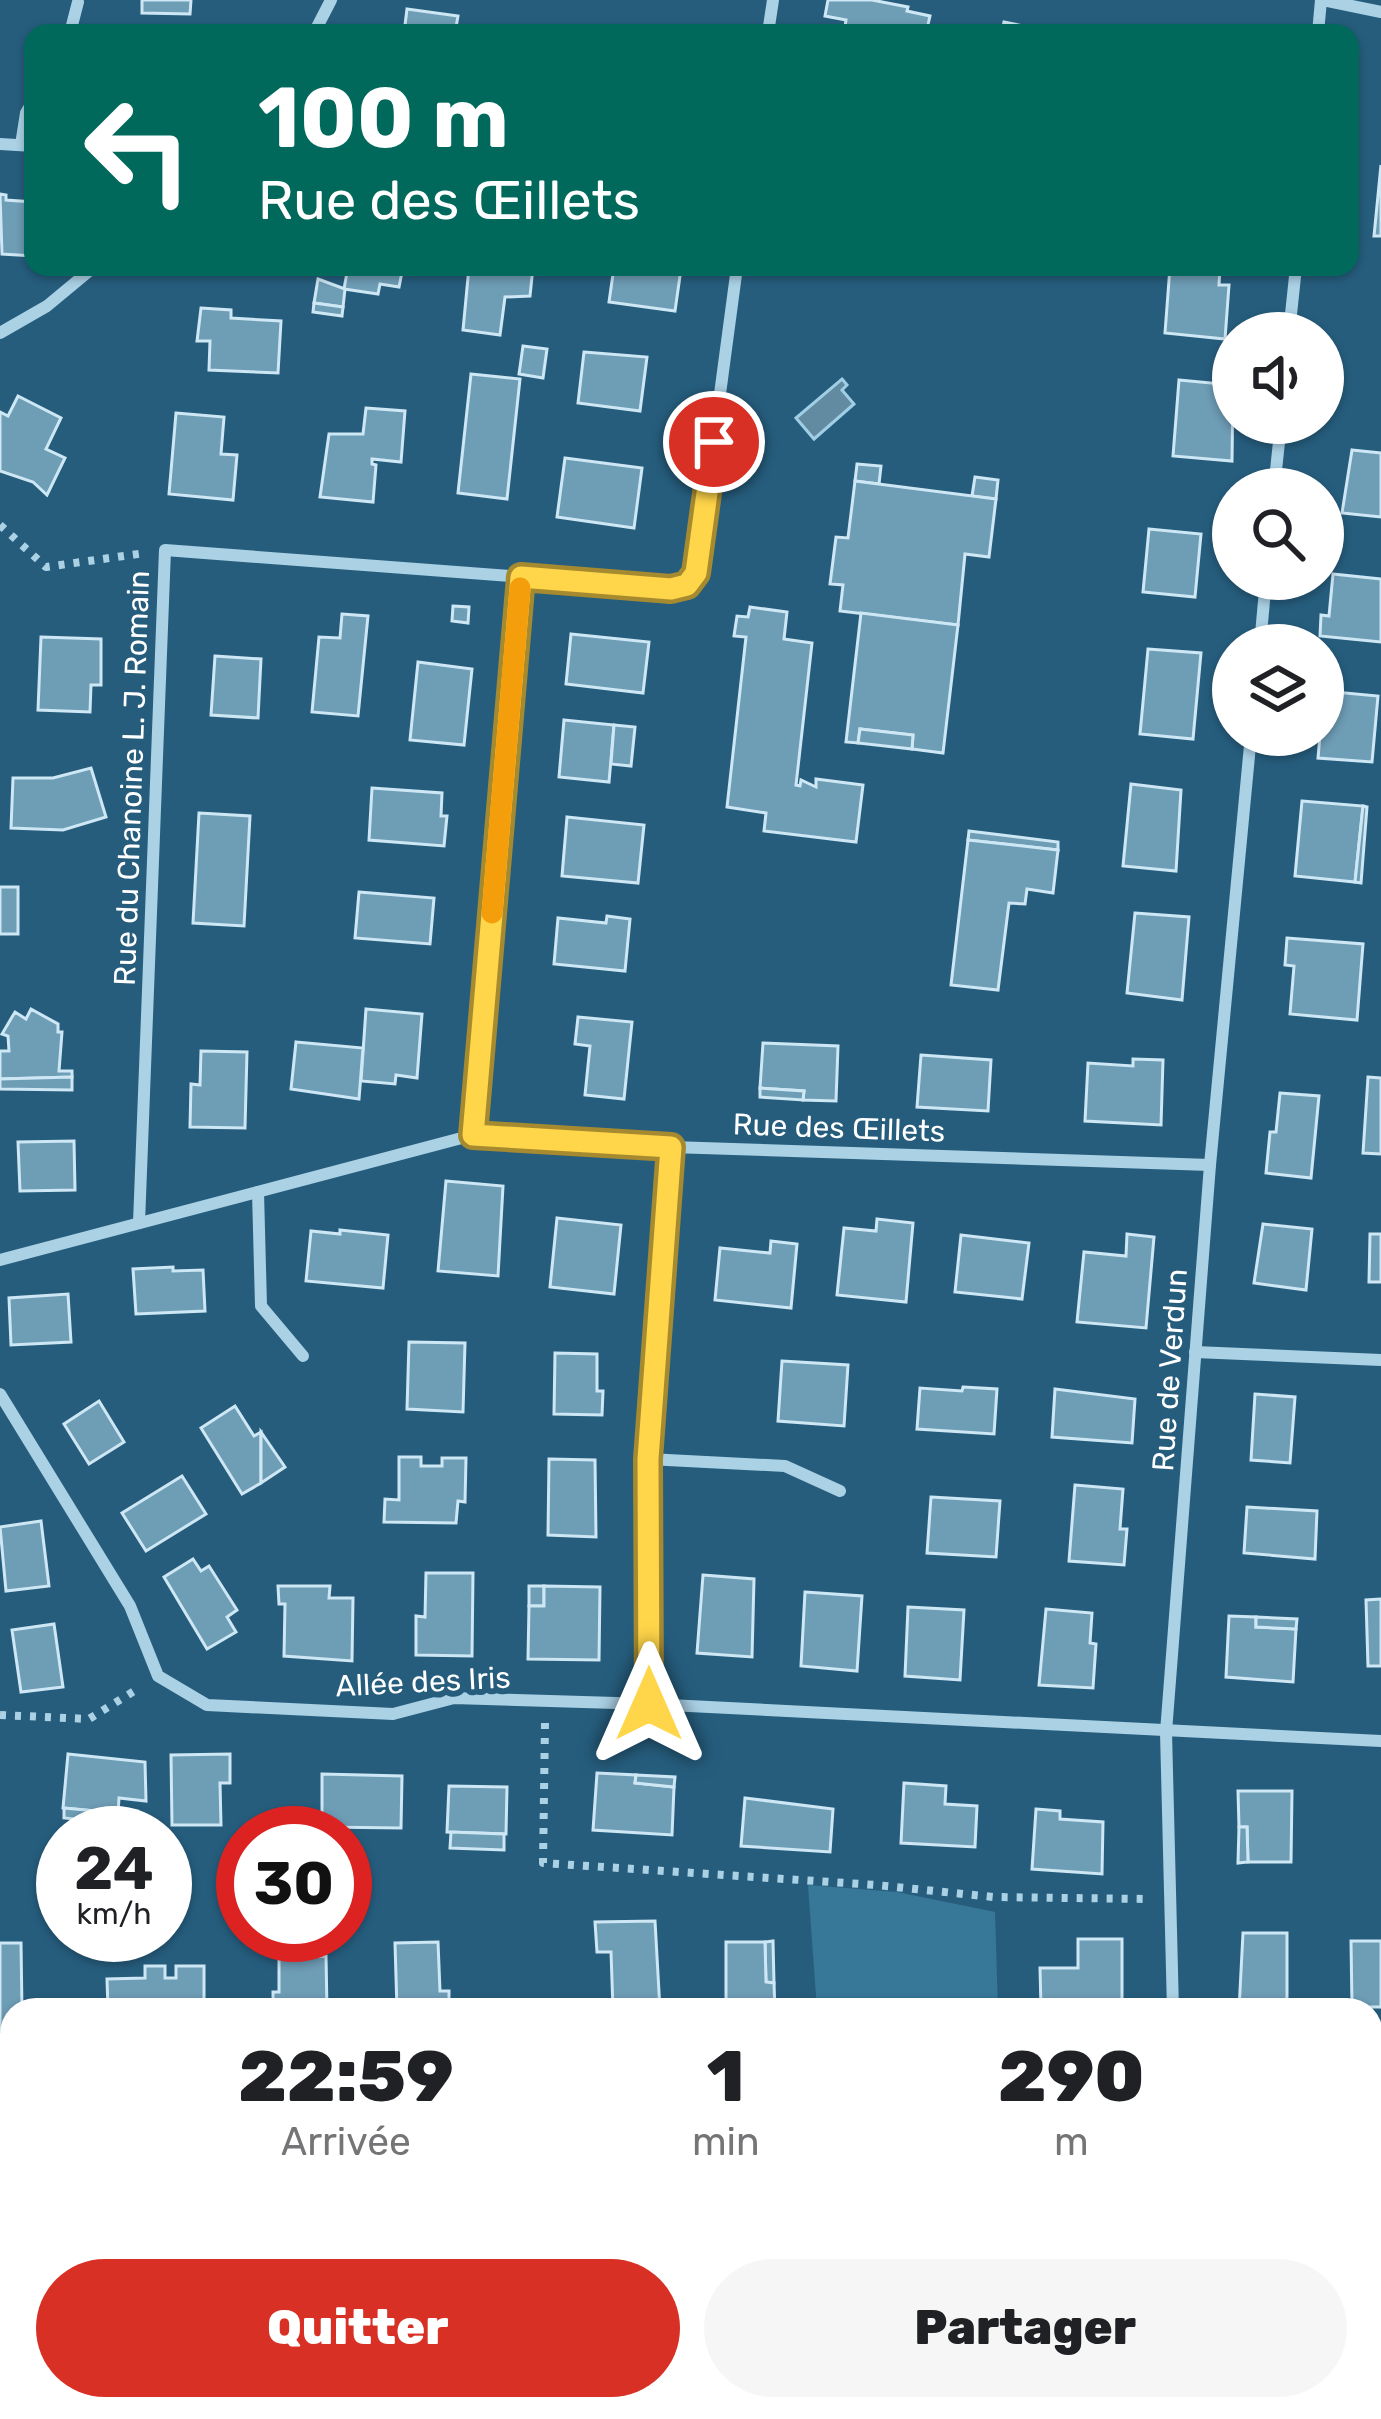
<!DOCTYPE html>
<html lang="fr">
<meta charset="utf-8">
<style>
:root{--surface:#fff;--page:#f6f6f6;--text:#202124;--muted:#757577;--accent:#d93025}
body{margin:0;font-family:Rubik,sans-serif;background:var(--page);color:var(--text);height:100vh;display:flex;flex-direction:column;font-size:45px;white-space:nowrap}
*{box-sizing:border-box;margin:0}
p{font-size:39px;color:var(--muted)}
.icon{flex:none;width:66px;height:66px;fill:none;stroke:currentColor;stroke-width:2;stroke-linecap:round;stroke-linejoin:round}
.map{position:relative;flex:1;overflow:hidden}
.side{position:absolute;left:0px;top:1998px;width:1383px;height:423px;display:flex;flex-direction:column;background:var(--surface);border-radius:36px 36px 0 0;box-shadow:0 3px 9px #0004}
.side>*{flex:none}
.banner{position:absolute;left:24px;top:24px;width:1335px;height:252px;border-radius:24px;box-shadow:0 3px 9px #0004;background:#00695c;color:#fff;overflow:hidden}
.fabs{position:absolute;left:1212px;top:312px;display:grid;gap:24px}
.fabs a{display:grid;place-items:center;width:132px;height:132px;border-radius:50%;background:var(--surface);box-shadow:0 3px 9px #0004;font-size:60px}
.speed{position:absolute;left:36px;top:1806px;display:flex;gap:24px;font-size:60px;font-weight:700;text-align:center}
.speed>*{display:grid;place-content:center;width:156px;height:156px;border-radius:50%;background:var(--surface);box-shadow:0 3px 9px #0004;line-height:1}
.speed small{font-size:30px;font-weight:400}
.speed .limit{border:18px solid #d22;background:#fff;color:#111}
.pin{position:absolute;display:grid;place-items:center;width:102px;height:102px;color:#fff;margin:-51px;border:6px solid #fff;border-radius:50%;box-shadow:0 3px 12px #0007}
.me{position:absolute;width:132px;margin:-66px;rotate:0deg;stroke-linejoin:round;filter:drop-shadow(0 0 9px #0008)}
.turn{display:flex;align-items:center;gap:42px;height:252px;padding:0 36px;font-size:54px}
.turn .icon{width:156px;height:156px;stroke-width:2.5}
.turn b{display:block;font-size:84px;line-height:102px}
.eta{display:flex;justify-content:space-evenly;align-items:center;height:204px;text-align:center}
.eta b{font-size:72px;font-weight:800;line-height:84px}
.button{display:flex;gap:24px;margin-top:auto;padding:24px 36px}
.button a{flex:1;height:138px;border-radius:72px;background:var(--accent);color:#fff;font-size:48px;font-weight:800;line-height:138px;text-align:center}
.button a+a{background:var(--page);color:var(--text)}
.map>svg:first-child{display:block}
</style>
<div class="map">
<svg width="1381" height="2419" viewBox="0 0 1381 2419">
<rect width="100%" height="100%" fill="#265d7d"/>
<g fill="#377798">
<polygon points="808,1885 897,1892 995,1912 998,2010 817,2010"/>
<polygon points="0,2145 12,2145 12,2376 0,2356"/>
<polygon points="31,2409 195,2409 197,2419 37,2419"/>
</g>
<polygon fill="#628aa0" stroke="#9fcee5" stroke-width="3" points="842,379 847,385 842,390 854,404 814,439 796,418"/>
<g fill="#6e9db6" stroke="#cee7f4" stroke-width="3">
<polygon points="142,0 191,0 190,14 142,13"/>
<polygon points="828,0 872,0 908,7 907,11 930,16 926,33 844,33 846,20 825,16"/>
<polygon points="407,9 458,16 455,33 404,33"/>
<polygon points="1004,22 1033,28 1032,33 1002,33"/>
<polygon points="1381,165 1381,236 1374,236"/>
<polygon points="0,194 6,195 6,200 33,202 33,256 2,254"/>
<polygon points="348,267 403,267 399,287 380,284 378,294 344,289"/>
<polygon points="469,267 533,267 530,296 505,297 500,335 463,330"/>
<polygon points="614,267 681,269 675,311 609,302"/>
<polygon points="1170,267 1220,267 1219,285 1229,285 1225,339 1165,333"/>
<polygon points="318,279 345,289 343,307 314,303"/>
<polygon points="314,303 343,307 342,316 313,312"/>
<polygon points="201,308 231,310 231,318 281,321 278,373 209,370 210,341 197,341"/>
<polygon points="523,346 547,349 543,378 519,374"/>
<polygon points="584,352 647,357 640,411 578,403"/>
<polygon points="471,374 520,379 507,499 458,493"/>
<polygon points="1179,380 1233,385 1232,461 1173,456"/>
<polygon points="18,396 61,418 46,449 65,458 47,495 33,482 0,471 0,412 8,416"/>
<polygon points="366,408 405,411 401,462 372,459 372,464 376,465 373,502 320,497 329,434 363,434"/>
<polygon points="176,413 224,417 221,454 237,455 233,500 169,494"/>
<polygon points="1352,450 1381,453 1381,517 1342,513"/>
<polygon points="565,458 642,468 634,528 557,517"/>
<polygon points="857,464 881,466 879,484 855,481"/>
<polygon points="975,477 998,480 996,499 972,496"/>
<polygon points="855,481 996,499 989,557 965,554 958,625 840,611 843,585 830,584 836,537 848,538"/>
<polygon points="1149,529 1201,534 1195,597 1143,592"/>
<polygon points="1333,574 1381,579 1381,642 1320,636 1321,615 1329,616"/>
<polygon points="453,606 469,607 468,623 452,621"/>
<polygon points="750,607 787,612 784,639 812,643 796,785 800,786 801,780 816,787 816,779 863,785 856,842 764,831 766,813 727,807 746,637 734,636 737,616 748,617"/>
<polygon points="861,613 958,625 943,753 912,749 913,735 860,729 858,743 846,742"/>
<polygon points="342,614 368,616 358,716 312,712 319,637 340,638"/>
<polygon points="571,634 649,642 643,693 566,684"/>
<polygon points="41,637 101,639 101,685 91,685 90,712 38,710"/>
<polygon points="1148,649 1201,653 1193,739 1140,734"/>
<polygon points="215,656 261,659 258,718 211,715"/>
<polygon points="418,662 472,669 464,745 410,740"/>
<polygon points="1324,691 1378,696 1372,762 1318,758 1320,735 1323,735"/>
<polygon points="564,720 614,725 609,782 559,777"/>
<polygon points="614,725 635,727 631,766 611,764"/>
<polygon points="860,729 913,735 912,749 858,743"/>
<polygon points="91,768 106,817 63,830 11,828 13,778 53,778"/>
<polygon points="1131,784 1181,790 1176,871 1123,866"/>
<polygon points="372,788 442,793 441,816 447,816 444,846 369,840"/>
<polygon points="1302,801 1363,806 1355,882 1295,876"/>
<polygon points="1363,806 1367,807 1361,883 1355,882"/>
<polygon points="199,813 250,816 244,926 193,923"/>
<polygon points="567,817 644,825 638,883 562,876"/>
<polygon points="969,831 1058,842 1058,850 968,840"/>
<polygon points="968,840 1058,850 1053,893 1027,889 1025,904 1009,903 998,990 951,985"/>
<rect x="0" y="887" width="18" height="47"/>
<polygon points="359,892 434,898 430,944 355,938"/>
<polygon points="1135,913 1189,917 1182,1000 1127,993"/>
<polygon points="607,916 630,919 625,971 554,964 558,918 606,923"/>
<polygon points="1287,938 1363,944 1357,1020 1290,1014 1294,966 1285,965"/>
<polygon points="31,1009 58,1024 58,1032 62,1032 59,1071 72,1071 72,1077 0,1079 0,1051 9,1051 8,1036 2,1034 15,1012 26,1019"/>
<polygon points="366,1009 422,1014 417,1078 396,1075 395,1084 361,1081"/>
<polygon points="578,1017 632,1022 624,1099 585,1095 590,1046 575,1044"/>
<polygon points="296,1042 363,1048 359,1099 291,1089"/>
<polygon points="763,1043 838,1046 836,1101 803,1100 804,1091 760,1088"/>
<polygon points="201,1051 247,1052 245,1128 190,1127 191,1084 200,1085"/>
<polygon points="921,1055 991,1060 988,1111 917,1107"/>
<polygon points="1133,1059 1163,1060 1161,1125 1085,1121 1088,1063 1133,1066"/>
<polygon points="72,1077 72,1090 0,1089 0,1079"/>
<polygon points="1368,1077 1381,1078 1381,1154 1363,1153"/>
<polygon points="760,1088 804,1091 803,1100 760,1097"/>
<polygon points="1280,1093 1319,1096 1311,1178 1266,1173 1270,1132 1276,1132"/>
<polygon points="74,1141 75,1190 20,1191 18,1142"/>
<polygon points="446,1181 503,1186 498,1276 438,1271"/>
<polygon points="557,1218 621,1225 614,1294 550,1287"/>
<polygon points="877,1219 913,1223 906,1302 837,1295 844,1228 876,1231"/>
<polygon points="1263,1224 1312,1229 1306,1290 1254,1283"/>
<polygon points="340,1230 388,1235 383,1288 306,1281 311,1231 340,1234"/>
<polygon points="1127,1234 1154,1237 1146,1328 1077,1322 1084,1252 1126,1256"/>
<polygon points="1370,1234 1381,1234 1381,1282 1369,1282"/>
<polygon points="961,1235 1029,1243 1022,1299 955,1292"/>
<polygon points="771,1241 797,1244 791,1308 715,1300 720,1248 770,1253"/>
<polygon points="173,1267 173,1271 203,1270 205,1311 136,1314 133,1269"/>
<polygon points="68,1294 71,1342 11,1345 9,1298"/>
<polygon points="409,1342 465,1343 463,1412 407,1409"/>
<polygon points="555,1353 597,1354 597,1391 603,1391 602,1415 554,1414"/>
<polygon points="782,1361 848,1365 844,1426 778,1421"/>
<polygon points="963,1387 997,1389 994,1434 917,1429 920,1388 962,1391"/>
<polygon points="1055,1389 1135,1399 1132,1443 1052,1437"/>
<polygon points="1255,1394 1295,1397 1290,1463 1251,1460"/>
<polygon points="99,1401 124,1442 89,1464 64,1424"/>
<polygon points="235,1406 254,1436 261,1432 261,1483 242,1494 201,1428"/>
<polygon points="261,1432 285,1467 261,1483"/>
<polygon points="399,1457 421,1457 421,1466 442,1466 442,1458 466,1458 465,1502 458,1501 456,1523 384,1522 385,1499 399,1500"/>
<polygon points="549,1459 595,1460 596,1537 548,1535"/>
<polygon points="182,1476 206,1514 146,1551 122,1513"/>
<polygon points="1075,1485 1123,1489 1120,1529 1127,1529 1124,1565 1069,1561"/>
<polygon points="931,1497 1000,1501 996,1557 927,1553"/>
<polygon points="1247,1507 1317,1511 1315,1559 1244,1553"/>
<polygon points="41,1521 49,1586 6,1591 0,1527"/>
<polygon points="193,1559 201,1571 209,1566 237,1610 227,1617 236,1632 207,1649 164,1577"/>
<polygon points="426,1573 473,1573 472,1656 416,1655 416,1616 425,1617"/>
<polygon points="703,1575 754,1579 752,1657 697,1653"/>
<polygon points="278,1586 330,1586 329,1598 353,1598 352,1661 284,1656 285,1604 279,1604"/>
<rect x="529" y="1586" width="15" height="20"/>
<polygon points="544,1586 600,1587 599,1660 528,1659 529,1606 544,1606"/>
<polygon points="805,1592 862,1596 857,1671 801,1666"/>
<polygon points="1381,1599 1381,1666 1368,1666 1366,1600"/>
<polygon points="908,1607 964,1610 960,1680 905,1676"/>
<polygon points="1046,1609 1092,1613 1090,1643 1096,1644 1093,1688 1039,1685"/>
<polygon points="1229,1616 1256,1617 1256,1627 1296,1629 1293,1682 1226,1677"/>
<polygon points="1256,1617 1297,1619 1296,1629 1256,1627"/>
<polygon points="54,1624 63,1687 21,1692 12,1630"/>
<polygon points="68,1754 145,1762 146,1801 119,1798 118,1813 63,1808"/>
<polygon points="230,1754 230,1783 220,1783 221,1825 172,1825 171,1755"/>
<polygon points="597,1773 636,1775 635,1783 674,1787 672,1835 593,1830"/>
<polygon points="322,1774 402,1776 401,1828 322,1827"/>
<polygon points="636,1775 675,1777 674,1787 635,1783"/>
<polygon points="904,1783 946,1786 945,1804 977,1806 975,1847 901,1843"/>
<polygon points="449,1786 507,1787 506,1834 447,1832"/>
<polygon points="1238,1791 1292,1791 1291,1862 1248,1862 1247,1827 1239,1827"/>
<polygon points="745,1798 833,1809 830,1852 741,1846"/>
<polygon points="64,1808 97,1811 96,1821 64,1818"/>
<polygon points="1036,1809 1060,1811 1060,1819 1103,1822 1102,1874 1032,1869"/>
<polygon points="1239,1827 1247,1827 1248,1862 1238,1863"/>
<polygon points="451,1832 504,1834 504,1850 450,1848"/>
<polygon points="655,1921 660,2010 613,2010 611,1952 597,1952 595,1922"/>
<polygon points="1243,1933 1287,1933 1287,2010 1239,2010"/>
<polygon points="1078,1939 1122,1939 1122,2008 1041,2008 1040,1968 1078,1968"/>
<polygon points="773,1941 774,1983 766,1982 765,1942"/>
<polygon points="1351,1941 1381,1941 1381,2007 1352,2007"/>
<polygon points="438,1942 440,1991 449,1991 449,2010 397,2010 395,1943"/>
<polygon points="726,1942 765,1942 766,1982 774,1983 775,2010 726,2010"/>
<polygon points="0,1943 21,1943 22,2010 12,2010 12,2030 0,2031"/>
<polygon points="326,1956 327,2010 273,2010 273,1992 279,1992 279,1957"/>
<polygon points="145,1966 165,1966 165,1978 176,1978 176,1966 204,1966 204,2010 108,2010 107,1979 145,1978"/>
<rect x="1371" y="2162" width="10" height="66"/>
<polygon points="1381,2301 1381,2359 1372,2359 1371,2302"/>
<polygon points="216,2409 279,2409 284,2419 217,2419"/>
<polygon points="367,2409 417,2409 420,2419 369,2419"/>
<polygon points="748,2409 778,2409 778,2419 740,2419"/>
<polygon points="980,2409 1044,2409 1040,2419 993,2419"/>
<polygon points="1273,2409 1356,2410 1357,2419 1273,2419"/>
</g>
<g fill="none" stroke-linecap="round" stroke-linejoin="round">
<g stroke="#abd1e5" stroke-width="8" stroke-dasharray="6 9" stroke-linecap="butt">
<polyline points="0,525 46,567 145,553"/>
<polyline points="0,1715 89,1719 139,1688"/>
<polyline points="545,1723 543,1863 876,1885 993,1897 1148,1899"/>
</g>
<g stroke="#abd1e5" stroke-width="12">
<polyline points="1323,0 1381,12"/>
<polyline points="70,33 78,2"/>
<polyline points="314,33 331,0"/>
<polyline points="768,33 773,0"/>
<polyline points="1318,33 1321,0"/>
<polyline points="0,144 33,146"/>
<polyline points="21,145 26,113 33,101"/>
<polyline points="0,333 47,306 94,267"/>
<polyline points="1289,333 1296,267"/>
<polyline points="1274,489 1281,423"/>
<polyline points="1260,645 1266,579"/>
<polyline points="473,1135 522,577 671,589 687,585 696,573 737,267"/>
<polyline points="258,1192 261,1306 303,1356"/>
<polyline points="139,1223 165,550 522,577"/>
<polyline points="0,1260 473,1135 671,1147 1210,1165"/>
<polyline points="1195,1352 1381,1360"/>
<polyline points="0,1394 130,1606 158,1676 207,1705 393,1714 454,1698 649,1704 1381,1741"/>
<polyline points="648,1459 785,1466 840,1491"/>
<polyline points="649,1704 648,1459 671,1147"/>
<polyline points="1173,2010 1166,1732 1210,1165 1251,735"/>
<polyline points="1371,2068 1381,2068"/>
<polyline points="0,2100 12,2099"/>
<polyline points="467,2409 468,2419"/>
<polyline points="576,2409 587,2419"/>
<polyline points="1181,2418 1181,2419"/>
</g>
</g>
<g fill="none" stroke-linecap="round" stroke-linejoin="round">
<defs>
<polyline id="route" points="649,1704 648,1459 671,1147 473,1135 521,577 671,589 687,585 696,573 714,442"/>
</defs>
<use href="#route" stroke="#a68a30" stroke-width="30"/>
<use href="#route" stroke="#ffd54a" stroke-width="21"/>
<polyline stroke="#f59e0b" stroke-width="21" points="492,913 520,588"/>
</g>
<g text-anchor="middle" stroke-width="12" stroke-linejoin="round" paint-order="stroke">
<g font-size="30" fill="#fff" stroke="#265d7d">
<text transform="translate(132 778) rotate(-88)" y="10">Rue du Chanoine L. J. Romain</text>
<text transform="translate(839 1128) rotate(2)" y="10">Rue des Œillets</text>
<text transform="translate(1170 1370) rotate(-86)" y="10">Rue de Verdun</text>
<text transform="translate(423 1682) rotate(-3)" y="10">Allée des Iris</text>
</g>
</g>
</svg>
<div class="fabs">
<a><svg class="icon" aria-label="sound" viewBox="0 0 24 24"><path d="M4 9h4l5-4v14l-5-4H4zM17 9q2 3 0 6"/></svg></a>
<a><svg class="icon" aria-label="search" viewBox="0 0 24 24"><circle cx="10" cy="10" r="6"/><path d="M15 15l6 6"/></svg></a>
<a><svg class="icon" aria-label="layers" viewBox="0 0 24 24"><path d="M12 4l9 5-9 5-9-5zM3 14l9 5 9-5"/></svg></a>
</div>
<div class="speed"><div>24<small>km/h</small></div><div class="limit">30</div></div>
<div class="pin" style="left:714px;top:442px;background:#d93025"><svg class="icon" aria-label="arrive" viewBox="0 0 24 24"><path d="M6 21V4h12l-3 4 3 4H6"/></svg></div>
<svg class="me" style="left:649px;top:1704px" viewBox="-20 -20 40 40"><path d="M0-17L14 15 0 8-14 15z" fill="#ffd54a" stroke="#fff" stroke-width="4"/></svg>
<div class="banner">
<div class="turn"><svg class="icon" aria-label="left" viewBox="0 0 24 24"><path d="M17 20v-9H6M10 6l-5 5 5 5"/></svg><div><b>100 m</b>Rue des Œillets</div></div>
</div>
<section class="side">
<div class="eta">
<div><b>22:59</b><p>Arrivée</p></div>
<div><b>1</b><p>min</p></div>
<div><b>290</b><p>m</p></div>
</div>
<div class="button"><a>Quitter</a><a>Partager</a></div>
</section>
</div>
